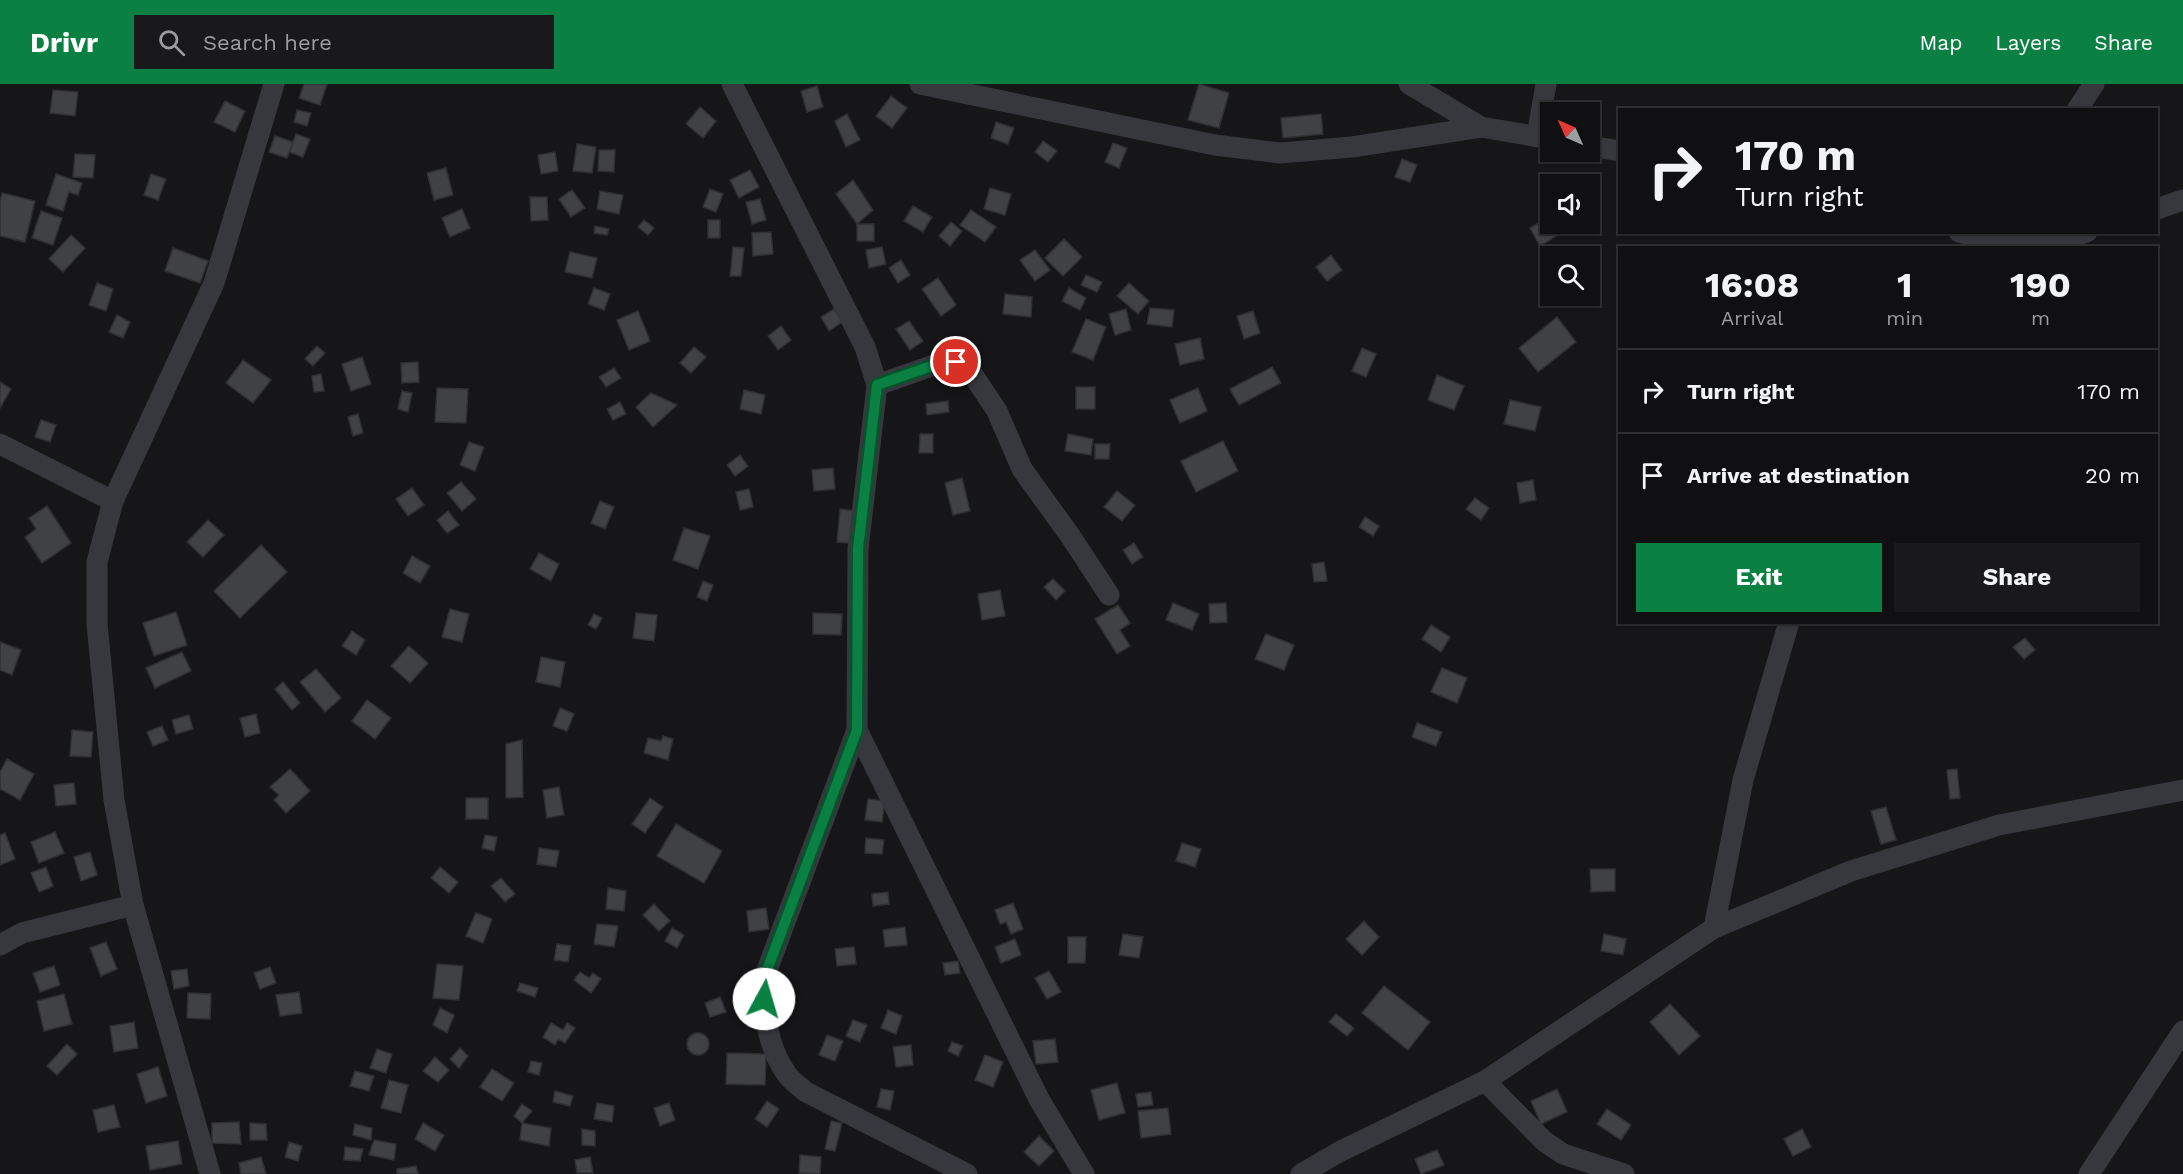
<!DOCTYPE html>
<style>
:root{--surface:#101012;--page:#19191b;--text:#f1f3f6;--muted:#9c9d9f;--line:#303032;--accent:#0b8043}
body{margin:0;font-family:"Work Sans",sans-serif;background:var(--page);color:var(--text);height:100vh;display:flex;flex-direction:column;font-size:22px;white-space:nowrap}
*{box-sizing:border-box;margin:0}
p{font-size:20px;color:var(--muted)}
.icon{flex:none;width:33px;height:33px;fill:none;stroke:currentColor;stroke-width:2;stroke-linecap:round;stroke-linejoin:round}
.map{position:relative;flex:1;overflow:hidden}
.sheet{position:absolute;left:1618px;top:162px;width:540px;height:378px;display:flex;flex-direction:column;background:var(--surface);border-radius:0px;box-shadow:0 2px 4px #0004,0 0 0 2px var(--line)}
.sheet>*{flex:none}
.banner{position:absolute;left:1618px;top:24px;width:540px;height:126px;border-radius:0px;box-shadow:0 2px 4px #0004,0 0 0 2px var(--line);background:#101012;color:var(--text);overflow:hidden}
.needle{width:39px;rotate:315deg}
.buttons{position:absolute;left:1540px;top:18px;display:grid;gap:12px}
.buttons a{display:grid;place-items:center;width:60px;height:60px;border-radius:0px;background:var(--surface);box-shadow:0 2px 4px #0004,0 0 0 2px var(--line);font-size:30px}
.pin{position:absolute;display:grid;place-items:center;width:51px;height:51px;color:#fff;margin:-26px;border:3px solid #fff;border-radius:50%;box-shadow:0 2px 6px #0007}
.me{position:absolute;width:66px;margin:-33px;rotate:6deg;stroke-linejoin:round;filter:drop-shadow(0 0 4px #0008)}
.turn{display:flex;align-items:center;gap:21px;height:126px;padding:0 18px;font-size:27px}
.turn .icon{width:78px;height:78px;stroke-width:2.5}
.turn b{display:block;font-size:42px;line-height:51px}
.eta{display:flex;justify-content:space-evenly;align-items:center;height:102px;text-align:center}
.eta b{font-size:36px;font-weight:700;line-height:42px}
.button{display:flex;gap:12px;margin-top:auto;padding:12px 18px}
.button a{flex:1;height:69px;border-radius:0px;background:var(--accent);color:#fff;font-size:24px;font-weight:700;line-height:69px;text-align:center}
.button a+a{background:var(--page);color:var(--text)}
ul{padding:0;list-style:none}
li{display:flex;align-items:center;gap:18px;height:84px;padding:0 18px;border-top:2px solid var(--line)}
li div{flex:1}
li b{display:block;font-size:22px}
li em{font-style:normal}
header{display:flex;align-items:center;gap:36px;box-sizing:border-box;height:84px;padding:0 30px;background:var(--accent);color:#fff}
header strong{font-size:28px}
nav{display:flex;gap:33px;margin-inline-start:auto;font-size:21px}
.search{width:420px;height:54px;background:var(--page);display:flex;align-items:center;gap:15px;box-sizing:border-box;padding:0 21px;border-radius:0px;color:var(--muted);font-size:22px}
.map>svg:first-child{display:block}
</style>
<header>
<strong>Drivr</strong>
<div class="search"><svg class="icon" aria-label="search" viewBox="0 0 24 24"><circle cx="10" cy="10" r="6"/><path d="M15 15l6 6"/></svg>Search here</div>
<nav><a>Map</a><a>Layers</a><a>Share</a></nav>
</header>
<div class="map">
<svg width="2183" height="1090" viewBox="0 0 2183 1090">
<rect width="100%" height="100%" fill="#161618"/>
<g fill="#404145" stroke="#303034" stroke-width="1.5">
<polygon points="304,0 327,0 320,21 299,14"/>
<polygon points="1199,0 1229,9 1219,44 1188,36"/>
<polygon points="817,2 823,23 807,28 801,7"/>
<polygon points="53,6 78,8 75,32 50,29"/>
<polygon points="891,12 907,24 892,44 876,32"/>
<polygon points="225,17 245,27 235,48 214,38"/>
<polygon points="700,23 716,37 703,54 686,40"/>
<polygon points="297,26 311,29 307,42 294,38"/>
<polygon points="847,30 860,56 846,63 835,37"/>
<polygon points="1321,30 1323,50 1283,54 1281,34"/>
<polygon points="996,38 1014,44 1008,60 991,54"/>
<polygon points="296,50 310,55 303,73 289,68"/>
<polygon points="275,52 293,58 287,74 269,68"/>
<polygon points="1043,57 1057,67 1048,78 1035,68"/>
<polygon points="1113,59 1127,64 1119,84 1105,78"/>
<polygon points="577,60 596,63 592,89 573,87"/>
<polygon points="599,66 615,66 614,88 598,87"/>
<polygon points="555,68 558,87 541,90 538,71"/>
<polygon points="75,70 95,71 93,94 73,93"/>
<polygon points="1402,75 1417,81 1410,98 1395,93"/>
<polygon points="446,84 453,111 434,116 427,89"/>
<polygon points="750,86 759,103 739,114 730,96"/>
<polygon points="56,90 82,99 78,111 69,108 63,127 46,121"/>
<polygon points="151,90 166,95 158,116 144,111"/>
<polygon points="853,96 873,126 857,140 836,110"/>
<polygon points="990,104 1011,110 1005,131 984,125"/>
<polygon points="710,105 723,110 716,128 703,123"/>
<polygon points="572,106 585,124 571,133 559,115"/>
<polygon points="600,107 623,111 619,130 597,125"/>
<polygon points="2,109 35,117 25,158 0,152 0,117"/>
<polygon points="530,113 547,113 548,136 531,137"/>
<polygon points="760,115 766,136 752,140 746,118"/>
<polygon points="913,122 932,133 923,148 904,137"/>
<polygon points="462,125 470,144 450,153 442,134"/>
<polygon points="971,126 996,143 985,158 960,141"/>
<polygon points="41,127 62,134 53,161 32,154"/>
<polygon points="1551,132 1551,140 1558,140 1563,148 1540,162 1530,144"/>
<polygon points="644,136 654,144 648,151 638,143"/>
<rect x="708" y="136" width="12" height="18"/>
<polygon points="951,138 962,147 950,162 939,152"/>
<rect x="857" y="140" width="17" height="17"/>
<polygon points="595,142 609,145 607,151 594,149"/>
<polygon points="771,148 773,170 753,172 752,149"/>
<polygon points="71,151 85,164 63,188 49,175"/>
<polygon points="1064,155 1082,173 1063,192 1045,174"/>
<polygon points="733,163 744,164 741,192 730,192"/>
<polygon points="882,163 886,180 869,184 866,166"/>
<polygon points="173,164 208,177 200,199 165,187"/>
<polygon points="1035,166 1050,186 1035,197 1020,176"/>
<polygon points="570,168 597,174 592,194 565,188"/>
<polygon points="1331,171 1342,186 1327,197 1316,183"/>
<polygon points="901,176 910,191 898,199 889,184"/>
<polygon points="1086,191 1102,198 1097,208 1081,201"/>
<polygon points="938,194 956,221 941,232 922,205"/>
<polygon points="97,199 113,205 106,227 89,221"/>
<polygon points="1129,199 1149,217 1138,230 1117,212"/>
<polygon points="594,204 610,210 604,226 588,220"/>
<polygon points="1069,204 1086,214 1080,226 1062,217"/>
<polygon points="1005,210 1032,213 1031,233 1003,230"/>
<polygon points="1150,224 1174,226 1172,243 1147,240"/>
<polygon points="834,225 842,238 829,247 821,233"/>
<polygon points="1126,225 1131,246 1115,251 1109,230"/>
<polygon points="638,227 650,257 629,266 617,236"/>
<polygon points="1253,227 1260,249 1244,255 1237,232"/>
<polygon points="117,231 130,238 123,254 109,248"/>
<polygon points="1557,233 1576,258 1538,288 1519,264"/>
<polygon points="1086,235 1106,243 1093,276 1072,268"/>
<polygon points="909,237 923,257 910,266 896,245"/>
<polygon points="781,242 791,256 778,266 768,252"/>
<polygon points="1200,254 1204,275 1180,281 1175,260"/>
<polygon points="317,262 325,269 313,282 305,275"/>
<polygon points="694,263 706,273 691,289 680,279"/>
<polygon points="1362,264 1376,270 1366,293 1352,287"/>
<polygon points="362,273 371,300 351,307 342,280"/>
<polygon points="243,276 271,296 253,319 226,299"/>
<polygon points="418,278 419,298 402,299 401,279"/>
<polygon points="1272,283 1281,299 1239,321 1230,305"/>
<polygon points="614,284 621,294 606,303 599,293"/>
<polygon points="321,290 324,307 314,308 312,292"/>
<polygon points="1437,291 1464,302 1454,326 1428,316"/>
<polygon points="0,298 11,305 0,324"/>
<rect x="1076" y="303" width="19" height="22"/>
<polygon points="437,304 468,305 466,339 435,338"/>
<polygon points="1198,304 1207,327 1180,339 1170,316"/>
<polygon points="744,306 765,311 761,330 740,325"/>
<polygon points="402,307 412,309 408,328 398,325"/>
<polygon points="651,309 677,321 653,343 636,323"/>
<polygon points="1510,316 1541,323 1535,347 1504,340"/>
<polygon points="948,317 949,328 927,331 926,320"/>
<polygon points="620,318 626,330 613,336 607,325"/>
<polygon points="358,330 363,349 353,352 348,333"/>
<polygon points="41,336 56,341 50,358 35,353"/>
<polygon points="920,350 933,350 933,369 919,369"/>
<polygon points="1068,350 1093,355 1091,371 1065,367"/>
<polygon points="1223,357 1238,387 1196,408 1181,377"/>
<polygon points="469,358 484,363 475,387 460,381"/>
<polygon points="1095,360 1110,360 1109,375 1095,375"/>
<polygon points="740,371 748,382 735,392 727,381"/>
<polygon points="833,384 835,405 814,407 812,386"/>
<polygon points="962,394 970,427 953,431 945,399"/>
<polygon points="1533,396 1536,416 1520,419 1517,399"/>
<polygon points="461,398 476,415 462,427 447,409"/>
<polygon points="412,404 424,421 408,432 396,415"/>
<polygon points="749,405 753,423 740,426 736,408"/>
<polygon points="1117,407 1135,421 1122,437 1104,423"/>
<polygon points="1475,414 1489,424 1481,436 1466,425"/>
<polygon points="600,417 614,423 605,445 591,439"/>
<polygon points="47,422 71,459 42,479 25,453 36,445 29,434"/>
<polygon points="840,425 856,427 852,459 837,458"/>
<polygon points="448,427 459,441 447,449 437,436"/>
<polygon points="1365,433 1379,442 1373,452 1359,443"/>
<polygon points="208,436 224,451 203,473 187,458"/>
<polygon points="684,444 710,452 698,485 673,476"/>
<polygon points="1134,459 1143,473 1132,480 1123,466"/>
<polygon points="261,461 287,488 240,534 214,507"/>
<polygon points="539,469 559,480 551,497 530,485"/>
<polygon points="412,472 430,482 420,499 403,489"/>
<polygon points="1324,478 1327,497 1314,498 1312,480"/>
<polygon points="1053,495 1065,507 1056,516 1044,503"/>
<polygon points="703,497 713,501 707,517 697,513"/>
<polygon points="1000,506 1005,532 982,536 978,510"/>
<polygon points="1173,519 1199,530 1192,546 1166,536"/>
<polygon points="1226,519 1227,538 1210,539 1209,520"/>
<polygon points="1118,521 1130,539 1120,546 1130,562 1117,570 1095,535"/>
<polygon points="450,525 469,530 462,558 442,553"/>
<polygon points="176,528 187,561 154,572 143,539"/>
<polygon points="636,529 657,531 654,557 633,554"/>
<polygon points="813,529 842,530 841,551 813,550"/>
<polygon points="594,530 602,534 596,545 588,541"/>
<polygon points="1431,541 1450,553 1441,568 1422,555"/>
<polygon points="352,547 365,556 356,571 342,562"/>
<polygon points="1266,550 1294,561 1284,586 1255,575"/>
<polygon points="2025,554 2035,566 2024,575 2013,563"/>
<polygon points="0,558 21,566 12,591 0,586"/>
<polygon points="409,562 428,579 410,599 391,582"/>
<polygon points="182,568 191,587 155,604 146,584"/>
<polygon points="541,573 565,578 560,603 536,598"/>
<polygon points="1442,584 1467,594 1457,619 1431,608"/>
<polygon points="316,585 341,614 325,628 300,598"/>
<polygon points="283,598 300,619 292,626 275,605"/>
<polygon points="367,616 391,634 375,655 352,637"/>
<polygon points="560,624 574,630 567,647 553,642"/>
<polygon points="256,630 260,649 245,653 240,634"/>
<polygon points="189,631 193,645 176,650 172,636"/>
<polygon points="1417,639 1442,648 1436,662 1412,653"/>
<polygon points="162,642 168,656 153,662 147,648"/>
<polygon points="72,646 93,648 91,673 70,672"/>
<polygon points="663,652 673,655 668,676 644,669 648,654 661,657"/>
<polygon points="522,656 523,713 506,714 506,660"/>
<polygon points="7,675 34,690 20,716 0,705 0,688"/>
<polygon points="290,685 310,707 286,729 274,716 279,711 270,703"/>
<polygon points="1957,685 1960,714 1950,715 1947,686"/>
<polygon points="74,699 76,720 56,722 54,701"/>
<polygon points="559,703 564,731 547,734 543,706"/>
<rect x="466" y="714" width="22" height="21"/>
<polygon points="650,714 663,723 645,749 632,740"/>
<polygon points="868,715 885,717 882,738 865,736"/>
<polygon points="1886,723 1896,756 1881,760 1871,727"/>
<polygon points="676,740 722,767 704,799 657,772"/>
<polygon points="55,748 64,769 39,779 31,758"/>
<polygon points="5,749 15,775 0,781 0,751"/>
<polygon points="485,751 497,753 494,767 482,764"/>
<polygon points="866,754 884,756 882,770 865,769"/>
<polygon points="1182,759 1201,765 1195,783 1176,777"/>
<polygon points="539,764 559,767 556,783 537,780"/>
<polygon points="90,768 97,791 81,797 74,773"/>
<polygon points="46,783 53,802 39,808 31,789"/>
<polygon points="440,783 458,798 449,809 431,794"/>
<polygon points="1590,785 1615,785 1615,807 1591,808"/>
<polygon points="501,794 515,810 505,818 491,802"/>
<polygon points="608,804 626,807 624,827 606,825"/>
<polygon points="888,808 889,820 873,822 872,810"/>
<polygon points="1013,819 1023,845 1011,850 1006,838 1000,840 995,826"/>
<polygon points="654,820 670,837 659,847 643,831"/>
<polygon points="766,824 769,845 749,848 747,827"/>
<polygon points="476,829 492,835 483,859 466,852"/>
<polygon points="1364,837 1379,853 1362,871 1346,855"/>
<polygon points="597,840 618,842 614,863 594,860"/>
<polygon points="905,843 907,861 885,863 883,846"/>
<polygon points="672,844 684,851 677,864 665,857"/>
<polygon points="1123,850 1143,853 1139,874 1119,871"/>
<polygon points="1604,850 1626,855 1623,871 1601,867"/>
<polygon points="1068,853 1086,853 1085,879 1068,879"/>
<polygon points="1015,855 1021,871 1001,879 995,863"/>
<polygon points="106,858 117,885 101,892 90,864"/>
<polygon points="557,860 571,862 568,878 554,876"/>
<polygon points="854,863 856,880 837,882 835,865"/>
<polygon points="958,877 960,889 945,891 943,879"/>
<polygon points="437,880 463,882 459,916 433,914"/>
<polygon points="54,882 60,901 40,908 33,889"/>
<polygon points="270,883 276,899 260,905 254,889"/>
<polygon points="187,885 189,902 174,905 171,887"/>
<polygon points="1049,887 1061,908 1047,915 1035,894"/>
<polygon points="580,888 589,894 593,889 601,895 591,909 574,896"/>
<polygon points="520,899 538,904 535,913 517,907"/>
<polygon points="1384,902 1430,938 1408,966 1362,929"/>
<polygon points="299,908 302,929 280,932 276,911"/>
<polygon points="188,909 211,910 210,935 187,934"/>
<polygon points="64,910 72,940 44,947 37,917"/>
<polygon points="720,913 726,928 710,933 705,919"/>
<polygon points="1670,920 1700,952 1679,971 1650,938"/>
<polygon points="440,924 454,931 447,949 433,941"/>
<polygon points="888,926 902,932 896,950 881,944"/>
<polygon points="1336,930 1354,944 1347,952 1329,938"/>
<polygon points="853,936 867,941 860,958 846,952"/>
<polygon points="134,938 138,964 114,968 110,942"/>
<polygon points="551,939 563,946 567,939 575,944 565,959 558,955 555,961 543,953"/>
<circle cx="698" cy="960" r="11"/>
<polygon points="827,951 843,957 835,977 819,971"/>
<polygon points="1055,955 1058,978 1036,980 1033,957"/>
<polygon points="952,958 963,962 958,972 948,967"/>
<polygon points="67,960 77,970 57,991 47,982"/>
<polygon points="911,961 913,981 896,983 893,963"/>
<polygon points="460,964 468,972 459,984 450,975"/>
<polygon points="377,965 392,970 386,989 370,984"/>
<polygon points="727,969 766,970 765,1001 726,1000"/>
<polygon points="985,971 1003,978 993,1003 975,996"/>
<polygon points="435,973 449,986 438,998 423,987"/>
<polygon points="531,977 542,979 539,991 528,988"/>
<polygon points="158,983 167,1012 146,1019 137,990"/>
<polygon points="492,985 514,999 502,1017 480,1003"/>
<polygon points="355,987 374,992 369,1007 350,1002"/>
<polygon points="389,996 408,1001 401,1029 381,1024"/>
<polygon points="1117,999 1125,1029 1099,1036 1091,1006"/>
<polygon points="881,1005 894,1007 890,1026 877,1023"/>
<polygon points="1557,1005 1567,1028 1541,1040 1531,1017"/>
<polygon points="555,1007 573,1012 570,1022 553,1018"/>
<polygon points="1151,1008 1153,1021 1138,1023 1136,1010"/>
<polygon points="767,1017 779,1025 767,1043 755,1035"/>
<polygon points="597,1019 614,1022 612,1038 594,1035"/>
<polygon points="669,1019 675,1036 660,1042 654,1024"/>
<polygon points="522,1020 532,1027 522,1039 514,1032"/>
<polygon points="114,1021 120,1043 98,1048 93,1026"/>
<polygon points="1168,1024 1171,1050 1141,1054 1138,1027"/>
<polygon points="1607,1025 1631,1041 1621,1056 1597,1040"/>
<polygon points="831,1037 842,1039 835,1067 825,1065"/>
<polygon points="239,1038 241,1060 212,1059 212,1039"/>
<polygon points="250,1039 266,1040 267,1056 250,1056"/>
<polygon points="423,1039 444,1051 435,1067 415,1055"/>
<polygon points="522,1039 551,1044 549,1062 520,1056"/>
<polygon points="355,1040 372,1044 371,1056 353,1051"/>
<polygon points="582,1045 595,1047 595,1062 582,1061"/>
<polygon points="1802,1045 1811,1063 1793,1072 1784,1055"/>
<polygon points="1039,1052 1054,1067 1039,1082 1024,1068"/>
<polygon points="374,1056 396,1060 394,1076 369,1071"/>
<polygon points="178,1057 182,1080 150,1086 146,1062"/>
<polygon points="289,1058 302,1062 298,1077 285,1073"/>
<polygon points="345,1063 363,1065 360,1077 344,1076"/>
<polygon points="1437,1066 1444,1081 1421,1090 1415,1075"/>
<polygon points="800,1071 821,1073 820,1090 799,1089"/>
<polygon points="261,1073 266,1090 241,1090 239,1079"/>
<polygon points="590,1073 593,1089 577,1089 575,1076"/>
<polygon points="416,1082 418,1090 397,1090 397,1085"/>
</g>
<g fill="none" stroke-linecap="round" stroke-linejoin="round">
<g stroke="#37383d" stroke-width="21">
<polyline points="732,0 865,263 877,301 858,465 857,646 1039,1015 1084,1090"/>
<polyline points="920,0 1215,61 1280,69 1352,63 1481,43"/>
<polyline points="1409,0 1481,43 1551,55"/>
<polyline points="2077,26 2094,0"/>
<polyline points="1537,53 1546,0"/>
<polyline points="1590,62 1620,67"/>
<polyline points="2157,125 2183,116"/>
<polyline points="1959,148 2007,162 2066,154 2087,148"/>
<polyline points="877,301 943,278 956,278 973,291 997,327 1022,385 1071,453 1109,511"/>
<polyline points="0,360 113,417"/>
<path d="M 857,646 L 764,894 C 764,928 766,960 786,989 C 790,996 799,1002 806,1008 L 967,1090"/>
<polyline points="1714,844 1743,696 1789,538"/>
<polyline points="0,861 22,849 133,821"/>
<polyline points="1485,997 1544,1057 1563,1070 1624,1090"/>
<polyline points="210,1090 133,821 114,716 97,540 97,478 113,417 214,199 274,0"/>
<polyline points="1301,1090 1339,1068 1485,997 1714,844 1851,787 1999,741 2183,706"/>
<polyline points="2089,1090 2183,947"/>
</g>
</g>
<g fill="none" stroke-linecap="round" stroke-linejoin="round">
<defs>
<polyline id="route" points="764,915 764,894 857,646 858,465 877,301 943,278 956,278"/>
</defs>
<use href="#route" stroke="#07532c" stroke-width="15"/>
<use href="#route" stroke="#0b8043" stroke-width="10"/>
</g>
</svg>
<div class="buttons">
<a><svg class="needle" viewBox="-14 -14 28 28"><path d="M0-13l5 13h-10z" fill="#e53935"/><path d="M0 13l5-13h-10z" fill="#9c9d9f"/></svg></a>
<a><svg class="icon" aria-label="sound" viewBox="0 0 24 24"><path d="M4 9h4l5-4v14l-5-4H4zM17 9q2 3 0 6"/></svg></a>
<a><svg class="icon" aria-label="search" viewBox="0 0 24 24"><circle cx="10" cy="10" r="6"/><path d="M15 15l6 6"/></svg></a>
</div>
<div class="pin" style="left:956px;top:278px;background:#d93025"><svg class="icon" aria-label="arrive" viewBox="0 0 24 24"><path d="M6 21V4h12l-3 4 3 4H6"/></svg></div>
<svg class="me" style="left:764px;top:915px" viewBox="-20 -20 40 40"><circle r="19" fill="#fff"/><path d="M0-13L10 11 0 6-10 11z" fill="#0b8043"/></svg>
<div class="banner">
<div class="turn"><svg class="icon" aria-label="right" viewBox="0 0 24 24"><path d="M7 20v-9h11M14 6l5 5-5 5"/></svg><div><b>170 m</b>Turn right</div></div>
</div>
<section class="sheet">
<div class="eta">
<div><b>16:08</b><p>Arrival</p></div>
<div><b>1</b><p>min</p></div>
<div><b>190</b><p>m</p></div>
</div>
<ul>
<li><svg class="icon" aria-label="right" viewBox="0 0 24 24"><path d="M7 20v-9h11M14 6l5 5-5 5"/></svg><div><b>Turn right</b></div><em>170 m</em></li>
<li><svg class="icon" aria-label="arrive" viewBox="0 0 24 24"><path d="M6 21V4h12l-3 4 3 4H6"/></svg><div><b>Arrive at destination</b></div><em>20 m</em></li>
</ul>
<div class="button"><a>Exit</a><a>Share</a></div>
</section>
</div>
